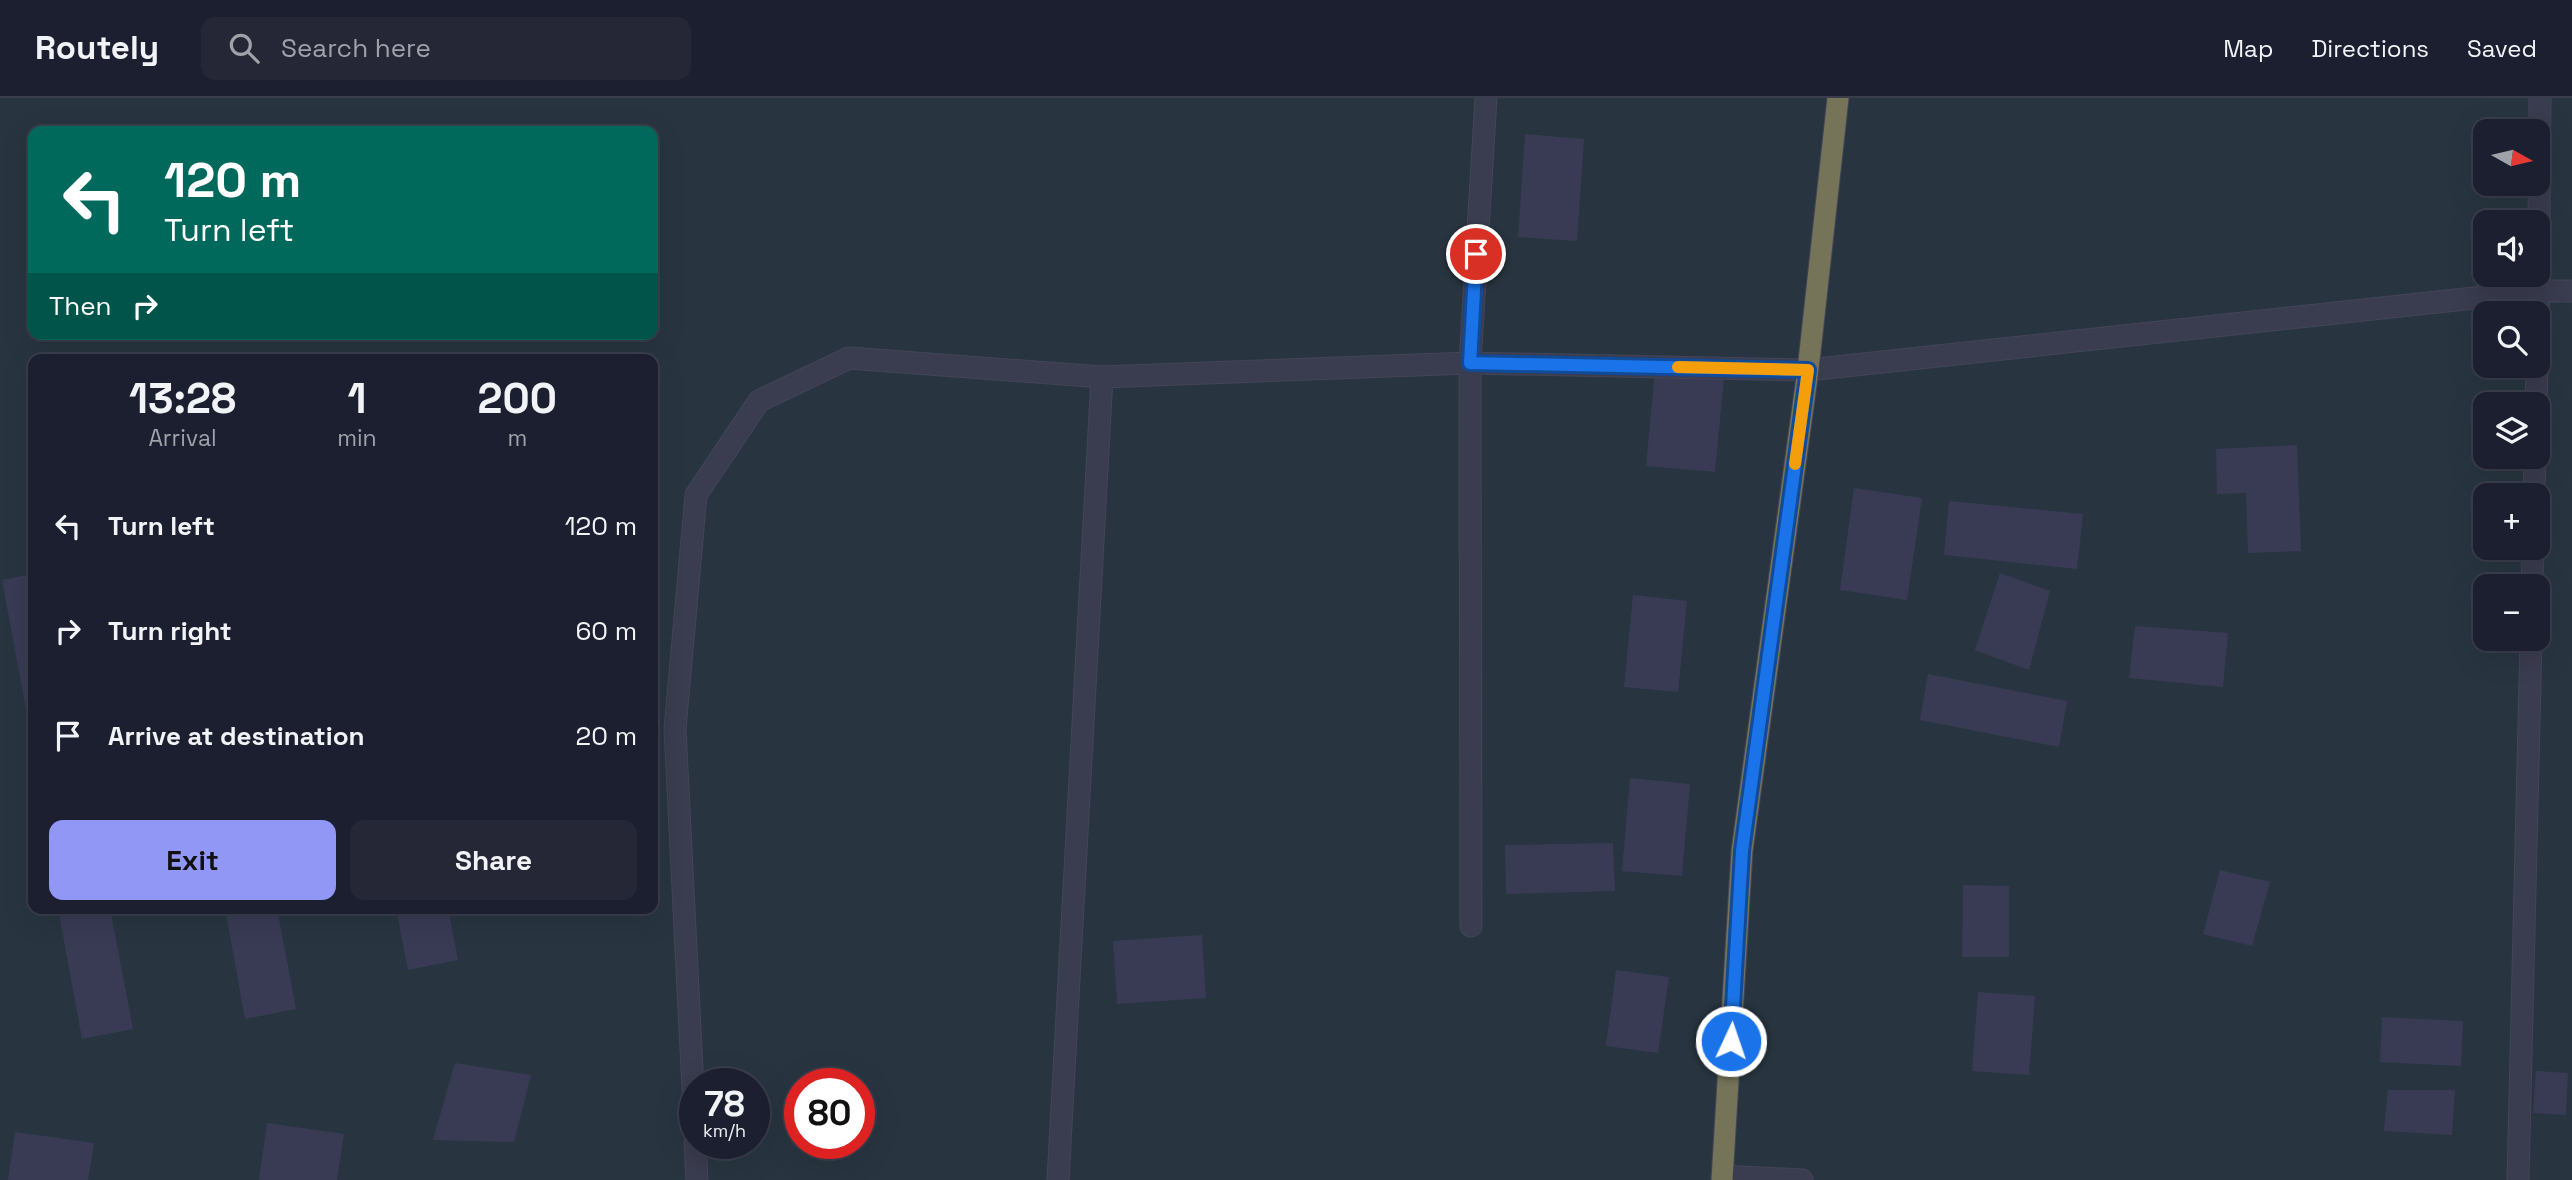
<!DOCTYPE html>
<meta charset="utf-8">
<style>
:root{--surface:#1c1f2f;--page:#252737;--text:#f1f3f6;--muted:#a0a2aa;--line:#3a3d4b;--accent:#9197f4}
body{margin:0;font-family:"Space Grotesk",sans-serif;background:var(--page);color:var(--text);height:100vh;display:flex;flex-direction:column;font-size:26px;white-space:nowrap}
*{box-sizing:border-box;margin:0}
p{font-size:23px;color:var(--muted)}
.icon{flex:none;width:38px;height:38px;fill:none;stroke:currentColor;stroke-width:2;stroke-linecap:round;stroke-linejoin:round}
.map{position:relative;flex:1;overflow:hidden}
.drawer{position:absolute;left:28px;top:256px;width:630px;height:560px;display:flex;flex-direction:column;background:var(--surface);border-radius:14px;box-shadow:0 7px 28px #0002,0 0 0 2px var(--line)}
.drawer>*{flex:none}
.top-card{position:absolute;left:28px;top:28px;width:630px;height:214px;border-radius:14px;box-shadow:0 7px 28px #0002,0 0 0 2px var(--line);background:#00695c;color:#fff;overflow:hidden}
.needle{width:46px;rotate:98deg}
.tools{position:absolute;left:2473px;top:21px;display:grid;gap:14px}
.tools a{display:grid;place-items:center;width:77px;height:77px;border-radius:14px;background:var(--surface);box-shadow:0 7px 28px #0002,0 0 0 2px var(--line);font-size:35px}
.speed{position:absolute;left:679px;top:970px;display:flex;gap:14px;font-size:35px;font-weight:700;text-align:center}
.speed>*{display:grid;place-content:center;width:91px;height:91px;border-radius:50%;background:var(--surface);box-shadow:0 7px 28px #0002,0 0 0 2px var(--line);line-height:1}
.speed small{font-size:18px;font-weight:400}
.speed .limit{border:10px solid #d22;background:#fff;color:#111}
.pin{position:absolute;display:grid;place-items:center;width:60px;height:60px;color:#fff;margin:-30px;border:4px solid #fff;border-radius:50%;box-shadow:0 2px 7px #0007}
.me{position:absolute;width:77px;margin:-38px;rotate:3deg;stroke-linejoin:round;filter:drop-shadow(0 0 5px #0008)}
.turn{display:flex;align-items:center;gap:24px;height:147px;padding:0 21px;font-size:32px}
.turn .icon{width:91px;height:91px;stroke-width:2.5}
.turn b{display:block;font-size:49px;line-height:60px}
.then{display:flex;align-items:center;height:66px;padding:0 21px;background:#0003;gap:14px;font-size:26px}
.eta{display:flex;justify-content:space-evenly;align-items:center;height:119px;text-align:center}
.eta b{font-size:42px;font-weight:700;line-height:49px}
.button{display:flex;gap:14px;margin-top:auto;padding:14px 21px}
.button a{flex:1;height:80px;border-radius:14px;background:var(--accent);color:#111;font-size:28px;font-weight:700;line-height:80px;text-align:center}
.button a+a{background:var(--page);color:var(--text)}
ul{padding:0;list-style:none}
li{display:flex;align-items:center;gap:21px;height:105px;padding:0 21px}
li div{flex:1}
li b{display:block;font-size:26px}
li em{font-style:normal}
header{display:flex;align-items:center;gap:42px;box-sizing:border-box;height:98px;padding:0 35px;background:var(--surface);border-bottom:2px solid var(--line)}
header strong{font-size:33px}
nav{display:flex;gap:38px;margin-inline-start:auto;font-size:24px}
.search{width:490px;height:63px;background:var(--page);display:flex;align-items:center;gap:18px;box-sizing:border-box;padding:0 24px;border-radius:14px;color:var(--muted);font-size:26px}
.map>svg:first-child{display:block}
</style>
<header>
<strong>Routely</strong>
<div class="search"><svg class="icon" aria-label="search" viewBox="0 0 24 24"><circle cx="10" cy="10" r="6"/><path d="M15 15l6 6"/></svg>Search here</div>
<nav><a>Map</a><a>Directions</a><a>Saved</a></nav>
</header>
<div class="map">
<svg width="2572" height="1082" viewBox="0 0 2572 1082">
<rect width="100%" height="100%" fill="#26293f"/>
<path fill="#283540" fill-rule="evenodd" d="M 0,0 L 2572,0 L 2572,1082 L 0,1082 ZM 33,33 L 653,33 L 653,236 L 33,236 ZM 2485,33 L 2538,33 L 2538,86 L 2485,86 ZM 2485,124 L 2538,124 L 2538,177 L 2485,177 ZM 2485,215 L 2538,215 L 2538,268 L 2485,268 ZM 33,261 L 653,261 L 653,810 L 33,810 ZM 2485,306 L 2538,306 L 2538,359 L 2485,359 ZM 2485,397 L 2538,397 L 2538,450 L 2485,450 ZM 2485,488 L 2538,488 L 2538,541 L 2485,541 ZM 695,985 L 754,985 L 754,1045 L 695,1045 ZM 800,985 L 859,985 L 859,1045 L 800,1045 Z"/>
<g fill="#393b55">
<polygon points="1525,36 1584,41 1577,143 1518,139"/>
<polygon points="1655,273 1724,280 1715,374 1646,368"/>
<polygon points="2297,347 2301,453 2248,455 2246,395 2217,396 2216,351"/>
<polygon points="1854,390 1922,400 1907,502 1840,492"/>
<polygon points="1949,403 2083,416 2077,471 1944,457"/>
<polygon points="2000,475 2050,493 2029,572 1975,552"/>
<polygon points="33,476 33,644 32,644 2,482"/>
<polygon points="1633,497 1687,503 1678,594 1624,589"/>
<polygon points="2135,528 2228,535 2223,589 2129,580"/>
<polygon points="1928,576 2067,603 2059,649 1920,622"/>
<polygon points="1630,680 1690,686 1682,778 1622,773"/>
<polygon points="1613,745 1615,793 1506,796 1505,747"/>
<polygon points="2220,772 2270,784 2252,848 2203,836"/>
<polygon points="1963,787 2009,788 2009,859 1962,859"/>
<polygon points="58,810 110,810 133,931 82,941"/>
<polygon points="225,810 277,810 296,911 245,921"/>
<polygon points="396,810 448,810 458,862 408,872"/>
<polygon points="1202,837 1206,900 1117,906 1113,843"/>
<polygon points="1616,872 1669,879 1658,955 1606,948"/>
<polygon points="1978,894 2035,898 2029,977 1972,973"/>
<polygon points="2382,919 2463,923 2461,968 2380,964"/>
<polygon points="455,965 531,977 514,1044 433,1042"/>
<polygon points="2536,973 2568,975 2566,1017 2533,1015"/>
<polygon points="2388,992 2455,992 2452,1037 2384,1033"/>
<polygon points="267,1025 344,1036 337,1082 259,1082"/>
<polygon points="15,1034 94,1045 88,1082 8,1082"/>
</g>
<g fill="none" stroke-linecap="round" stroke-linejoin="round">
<defs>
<g id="minor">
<polyline points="2538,256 2540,0"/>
<polyline points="2536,306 2537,268"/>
<polyline points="2534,397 2535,359"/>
<polyline points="2532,488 2533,450"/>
<polyline points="1471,828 1470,265 1486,0"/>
<polyline points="695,1031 675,631 696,397 759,303 849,260 1102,279 1470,265 1808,272 2539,193 2572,193"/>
<polyline points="695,1045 697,1082"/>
<polyline points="1722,1078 1802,1082"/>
<polyline points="1058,1082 1102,279"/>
<polyline points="2518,1082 2531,541"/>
</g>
<polyline id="highway" points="1722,1082 1742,753 1808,272 1838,0"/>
</defs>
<use href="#minor" stroke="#444558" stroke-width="23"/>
<use href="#highway" stroke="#424457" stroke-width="23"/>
<use href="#minor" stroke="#3a3c4f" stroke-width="21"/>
<use href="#highway" stroke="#757358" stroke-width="21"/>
</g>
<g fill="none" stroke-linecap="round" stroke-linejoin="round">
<defs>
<polyline id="route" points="1476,156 1470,265 1808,272 1742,753 1731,943"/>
</defs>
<use href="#route" stroke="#114b97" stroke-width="18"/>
<use href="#route" stroke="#1a73e8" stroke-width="12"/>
<polyline stroke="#f59e0b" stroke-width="12" points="1678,269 1808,272 1795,366"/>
</g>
</svg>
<div class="tools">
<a><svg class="needle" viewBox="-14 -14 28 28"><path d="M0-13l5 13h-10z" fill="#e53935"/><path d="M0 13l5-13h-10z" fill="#a0a2aa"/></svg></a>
<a><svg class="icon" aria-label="sound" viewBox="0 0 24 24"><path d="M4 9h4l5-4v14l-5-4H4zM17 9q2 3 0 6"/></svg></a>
<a><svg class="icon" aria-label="search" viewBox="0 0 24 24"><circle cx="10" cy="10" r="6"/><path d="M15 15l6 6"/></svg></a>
<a><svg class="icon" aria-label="layers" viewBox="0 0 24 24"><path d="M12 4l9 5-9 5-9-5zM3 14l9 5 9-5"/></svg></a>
<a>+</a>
<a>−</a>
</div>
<div class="speed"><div>78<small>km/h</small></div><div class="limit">80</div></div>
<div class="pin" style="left:1476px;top:156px;background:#d93025"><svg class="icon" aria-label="arrive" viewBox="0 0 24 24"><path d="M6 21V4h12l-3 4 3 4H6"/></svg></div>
<svg class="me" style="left:1731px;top:943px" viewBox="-20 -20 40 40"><circle r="17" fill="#1a73e8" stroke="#fff" stroke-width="3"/><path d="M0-11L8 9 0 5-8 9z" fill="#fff"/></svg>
<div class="top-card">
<div class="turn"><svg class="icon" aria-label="left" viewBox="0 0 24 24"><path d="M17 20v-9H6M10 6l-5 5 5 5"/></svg><div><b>120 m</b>Turn left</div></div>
<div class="then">Then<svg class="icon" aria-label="right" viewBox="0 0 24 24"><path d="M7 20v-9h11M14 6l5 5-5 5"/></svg></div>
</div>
<section class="drawer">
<div class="eta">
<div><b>13:28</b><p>Arrival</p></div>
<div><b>1</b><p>min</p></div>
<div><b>200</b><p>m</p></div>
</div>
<ul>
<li><svg class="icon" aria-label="left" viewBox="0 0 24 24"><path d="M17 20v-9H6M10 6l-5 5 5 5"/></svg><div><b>Turn left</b></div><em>120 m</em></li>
<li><svg class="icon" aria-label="right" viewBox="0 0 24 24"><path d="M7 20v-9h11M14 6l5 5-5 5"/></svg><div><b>Turn right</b></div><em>60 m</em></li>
<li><svg class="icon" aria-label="arrive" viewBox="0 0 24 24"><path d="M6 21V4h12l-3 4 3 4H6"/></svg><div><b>Arrive at destination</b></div><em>20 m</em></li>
</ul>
<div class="button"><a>Exit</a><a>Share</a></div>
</section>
</div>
